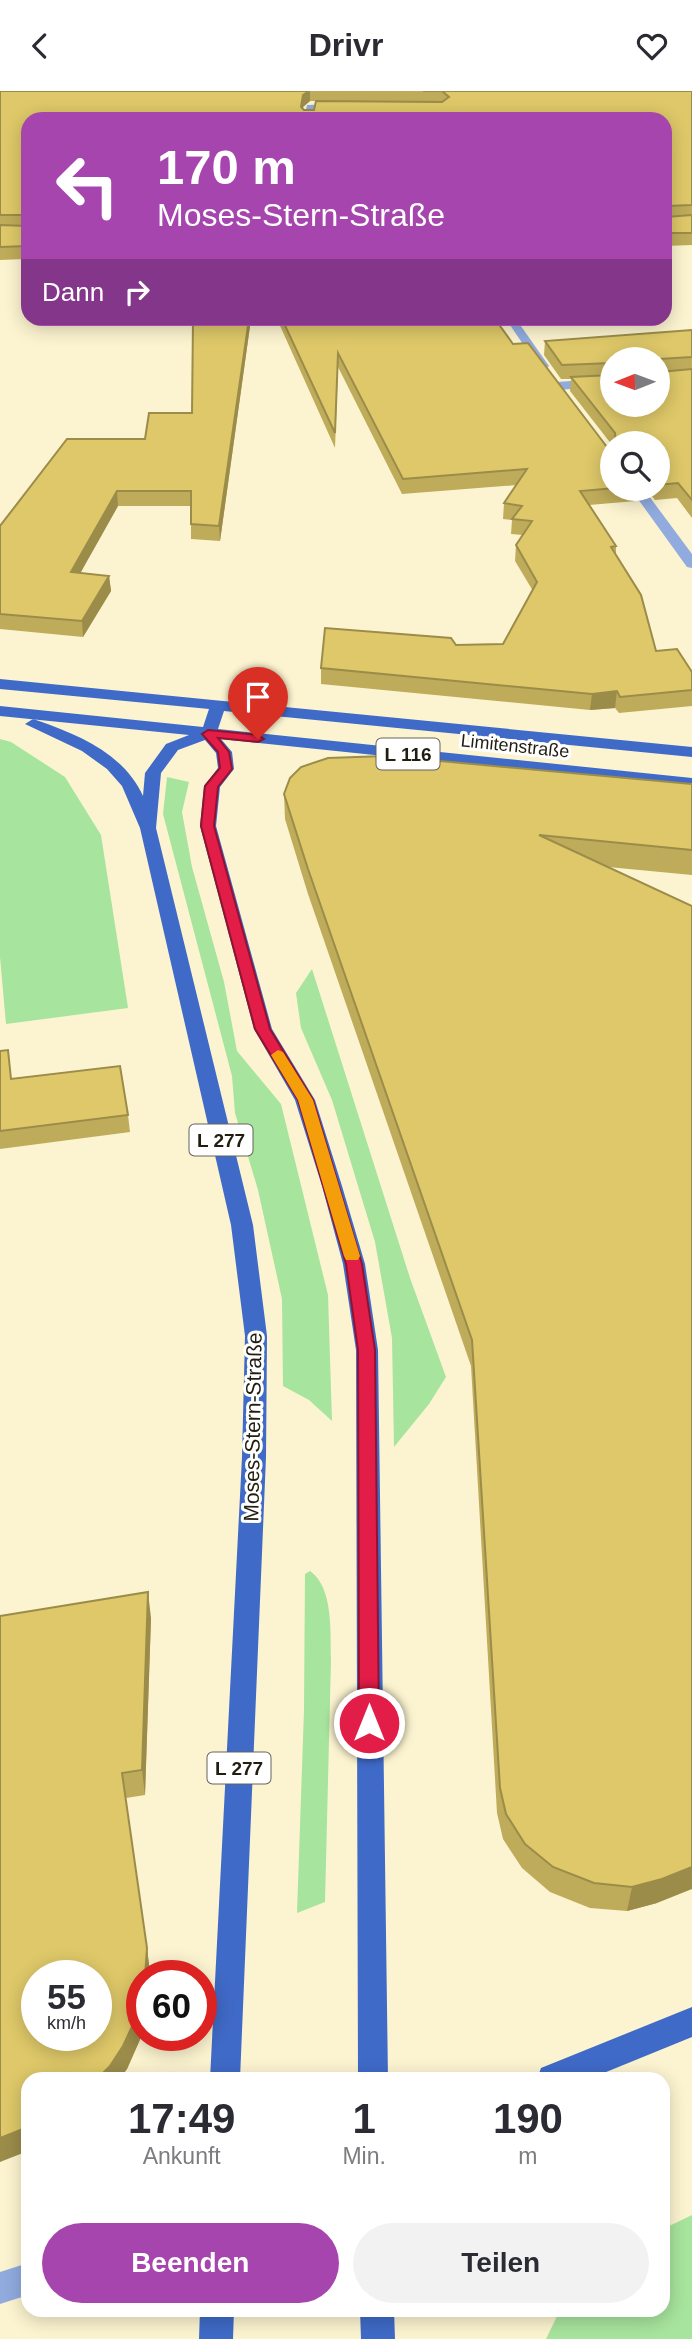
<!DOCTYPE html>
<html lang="de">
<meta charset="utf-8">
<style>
:root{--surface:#fff;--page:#f2f2f3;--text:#2b2b33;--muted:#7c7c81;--accent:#a545ad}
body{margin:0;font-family:Helvetica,sans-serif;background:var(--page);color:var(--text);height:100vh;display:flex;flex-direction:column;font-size:26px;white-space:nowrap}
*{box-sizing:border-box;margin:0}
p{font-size:23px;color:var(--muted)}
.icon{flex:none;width:38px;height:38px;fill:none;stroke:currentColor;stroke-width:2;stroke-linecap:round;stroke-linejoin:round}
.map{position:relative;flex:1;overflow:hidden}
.sheet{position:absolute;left:21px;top:1981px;width:649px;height:245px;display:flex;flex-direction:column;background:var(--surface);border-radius:21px;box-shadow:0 4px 18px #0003}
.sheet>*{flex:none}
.hud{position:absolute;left:21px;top:21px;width:651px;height:214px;border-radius:21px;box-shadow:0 4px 18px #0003;background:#a545ad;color:#fff;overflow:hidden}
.needle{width:46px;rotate:269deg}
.controls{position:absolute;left:600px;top:256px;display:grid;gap:14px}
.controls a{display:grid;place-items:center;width:70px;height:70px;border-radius:50%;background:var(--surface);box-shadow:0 4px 18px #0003;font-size:35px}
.speed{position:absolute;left:21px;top:1869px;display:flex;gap:14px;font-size:35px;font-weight:700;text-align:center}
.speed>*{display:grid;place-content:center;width:91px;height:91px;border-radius:50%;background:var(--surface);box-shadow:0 4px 18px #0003;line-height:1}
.speed small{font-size:18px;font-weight:400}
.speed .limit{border:10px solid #d22;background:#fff;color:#111}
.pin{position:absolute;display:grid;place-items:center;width:60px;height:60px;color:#fff;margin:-72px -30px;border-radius:50% 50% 50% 0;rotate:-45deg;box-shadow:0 0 7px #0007}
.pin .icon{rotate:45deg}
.me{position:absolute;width:77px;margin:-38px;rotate:0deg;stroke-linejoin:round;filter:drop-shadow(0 0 5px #0008)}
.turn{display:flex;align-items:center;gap:24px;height:147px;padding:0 21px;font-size:32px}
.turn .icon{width:91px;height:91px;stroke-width:2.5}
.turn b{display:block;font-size:49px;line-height:60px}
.then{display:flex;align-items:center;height:66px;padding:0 21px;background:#0003;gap:14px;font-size:26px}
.eta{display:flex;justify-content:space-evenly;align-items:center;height:119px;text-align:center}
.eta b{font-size:42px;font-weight:600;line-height:49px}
.action{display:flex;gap:14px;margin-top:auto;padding:14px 21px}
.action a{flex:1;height:80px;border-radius:42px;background:var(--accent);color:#fff;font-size:28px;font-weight:600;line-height:80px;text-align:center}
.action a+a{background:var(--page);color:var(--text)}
header{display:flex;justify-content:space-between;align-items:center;height:91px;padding:0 21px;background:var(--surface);font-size:32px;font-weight:600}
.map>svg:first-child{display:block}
</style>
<header><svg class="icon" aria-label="back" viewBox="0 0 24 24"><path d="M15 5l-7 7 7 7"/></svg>Drivr<svg class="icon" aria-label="heart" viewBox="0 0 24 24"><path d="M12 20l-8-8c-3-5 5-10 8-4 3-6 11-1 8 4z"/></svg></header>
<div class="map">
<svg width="692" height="2248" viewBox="0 0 692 2248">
<rect width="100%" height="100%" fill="#fcf4d0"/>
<g fill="#a7e49d">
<polygon points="0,648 11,651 65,686 101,744 128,917 6,933 0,866"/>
<polygon points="167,686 189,691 182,721 192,776 224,891 237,960 281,1013 328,1204 332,1330 309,1309 283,1295 282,1208 258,1099 235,1022 232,985 163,723"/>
<polygon points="312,878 410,1187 446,1286 429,1313 394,1356 392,1247 375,1151 332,1009 301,937 296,902"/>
<path d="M 310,1480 C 334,1497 330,1542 331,1569 L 325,1811 L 297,1822 L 304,1619 L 305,1483 Z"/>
<polygon points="692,2124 692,2248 546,2248 560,2219 663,2219 663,2138"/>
</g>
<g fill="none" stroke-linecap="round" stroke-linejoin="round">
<g fill="#91abdf" fill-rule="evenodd">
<polygon points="341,13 345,16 344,18 314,19 312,28 304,28 307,14"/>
<polygon points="506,228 516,228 549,275 547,277 539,277"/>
<polygon points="612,287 612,295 557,299 551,295 557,291"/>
<polygon points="630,397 643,397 692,463 692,477 687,476"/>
<polygon points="28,2172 28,2204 0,2213 0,2181"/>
</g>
<g fill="#3f6ac7" fill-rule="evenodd">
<path d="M 0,588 L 692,656 L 692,666 L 224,620 L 218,638 L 692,687 L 692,697 L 221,648 L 232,661 L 234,678 L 220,696 L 216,735 L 272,938 L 315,1009 L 342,1095 L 365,1173 L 378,1259 L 388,1988 L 358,1988 L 356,1259 L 343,1173 L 322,1095 L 295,1009 L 254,938 L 200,735 L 204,695 L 218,677 L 216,662 L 205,649 L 178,659 L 161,682 L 156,737 L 253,1134 L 267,1245 L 266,1366 L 240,1988 L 210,1988 L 242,1366 L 245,1245 L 231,1134 L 140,737 L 122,695 L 107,678 L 82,660 L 25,633 L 33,628 L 39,630 C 79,644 124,663 143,705 L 145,682 L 166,653 L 189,644 L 0,625 L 0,615 L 203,636 L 209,618 L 0,598 Z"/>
<polygon points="692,1916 692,1946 589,1988 537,1988 541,1977"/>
<polygon points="200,2219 234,2219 233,2248 199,2248"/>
<polygon points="360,2219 394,2219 395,2248 361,2248"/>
</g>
</g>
<g fill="#bfac5a" fill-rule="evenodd">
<path d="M 0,0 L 692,0 L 692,154 L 665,155 L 665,28 L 28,28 L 28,205 L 25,205 L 24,192 L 26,168 L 0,169 ZM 310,10 L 316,10 L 314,19 L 304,19 L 303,16 Z"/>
<polygon points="193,228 251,228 220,450 191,448 191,415 118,415 80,482 109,485 111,500 83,546 0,538 0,435 145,348 192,322"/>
<polygon points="277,228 495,228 612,397 638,397 636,410 589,414 616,455 616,464 656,560 692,581 692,615 619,622 615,617 590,619 321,593 321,577 456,554 503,553 533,500 515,470 516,454 523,444 511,443 512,429 503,428 504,412 517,394 402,403 338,276 335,357"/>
<path d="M 692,239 L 692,427 L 677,407 L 655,409 L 646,397 L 658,397 L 658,352 L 612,352 L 612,354 L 570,300 L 571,288 L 561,288 L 544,264 L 545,250 ZM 612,268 L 658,313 L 612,313 Z"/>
<polygon points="692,693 692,784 608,776 657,1812 627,1820 590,1817 550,1801 522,1777 503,1748 497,1722 471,1275 308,803 285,728 284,703"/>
<polygon points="0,960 11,988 128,1024 130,1041 0,1058"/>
<polygon points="151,1527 145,1704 126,1707 150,1881 150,1885 142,1885 142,1944 127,1978 0,2071"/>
</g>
<g fill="#9b8c4a">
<polygon points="309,0 310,0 310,10 303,16 301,28 301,16 303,4"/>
<polygon points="249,228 251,228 220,450 219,435"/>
<polygon points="117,400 118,415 72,497 71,481"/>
<polygon points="109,485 111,500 83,546 82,530"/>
<polygon points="617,600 615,617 590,619 592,603"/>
<polygon points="148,1501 151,1527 145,1704 142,1679"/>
<polygon points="692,1776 692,1798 657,1812 627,1820 632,1796"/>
<polygon points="147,1857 150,1881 150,1885 145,1885"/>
<polygon points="142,1914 142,1944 127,1978 120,1988 97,1988"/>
<polygon points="28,2036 28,2060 0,2071 0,2047"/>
</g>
<g fill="#dec869" stroke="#9b8c4a" stroke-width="2" fill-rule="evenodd">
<polygon points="0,0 309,0 303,4 301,16 304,19 314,19 316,10 442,11 449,6 442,0 423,0 692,0 692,114 666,115 665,116 665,28 28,28 28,125 27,124 0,124"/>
<polygon points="665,122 666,126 692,124 692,142 665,142"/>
<polygon points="28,131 28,192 24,192 27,155 0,156 0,134 27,135"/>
<polygon points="193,228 249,228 219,435 191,433 191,400 117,400 71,481 109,485 82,530 0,523 0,435 67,348 145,348 149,322 192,322"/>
<polygon points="282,228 495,228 513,253 528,252 607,356 612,358 612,397 616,397 580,400 616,455 611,456 641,504 656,560 677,558 692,581 692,599 620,606 617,600 592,603 321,577 325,537 451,547 456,554 503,553 537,491 516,454 532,430 512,428 522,415 504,412 527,378 403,388 338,262 335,342"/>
<polygon points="692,239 692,266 659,268 658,269 658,268 612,268 612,272 562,274 545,250"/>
<polygon points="658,275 660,281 692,278 692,409 678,392 658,394 658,352 616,352 615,342 571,286 612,284 612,313 658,313"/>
<polygon points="385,665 692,693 692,759 539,744 692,815 692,1776 662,1788 632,1796 594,1792 553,1776 525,1753 506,1723 500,1697 472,1249 308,778 284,703 290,687 301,676 328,667"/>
<polygon points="8,959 11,988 120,975 128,1024 0,1040 0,960"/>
<path d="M 148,1501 L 142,1679 L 122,1682 L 147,1857 L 145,1885 L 142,1885 L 142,1914 L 123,1955 L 110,1975 L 97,1988 L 28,1988 L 28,2036 L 0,2047 L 0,1525 ZM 37,1885 L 96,1885 L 96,1944 L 37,1944 Z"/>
</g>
<polygon fill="#e11d48" stroke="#92132f" stroke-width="2" points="208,639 258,644 264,648 258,651 218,647 229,661 232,678 218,696 214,735 270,938 313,1009 362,1173 375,1259 379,1632 376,1638 369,1640 362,1638 359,1632 358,1259 346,1173 298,1009 255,938 201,735 205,695 220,677 218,661 202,643"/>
<polygon fill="#f59e0b" points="278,959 283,961 313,1009 360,1165 358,1169 346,1169 344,1165 298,1009 271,964"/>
<g text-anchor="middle" stroke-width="6" stroke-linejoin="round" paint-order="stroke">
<g font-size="18" fill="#211e11" stroke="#fff">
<text transform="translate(515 655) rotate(6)" y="6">Limitenstraße</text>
</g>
<g fill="#fff" stroke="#646258" stroke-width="2">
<rect x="376.5" y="647.5" width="63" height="31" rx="5"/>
<rect x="189.5" y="1033.5" width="63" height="31" rx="5"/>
<rect x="207.5" y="1661.5" width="63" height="31" rx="5"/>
</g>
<g font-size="19" font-weight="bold" fill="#211e11">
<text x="408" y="670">L 116</text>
<text x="221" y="1056">L 277</text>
<text x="239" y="1684">L 277</text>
</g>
<g font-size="21" fill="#211e11" stroke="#fff">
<text transform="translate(253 1336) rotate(-89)" y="7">Moses-Stern-Straße</text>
</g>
</g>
</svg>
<div class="controls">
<a><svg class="needle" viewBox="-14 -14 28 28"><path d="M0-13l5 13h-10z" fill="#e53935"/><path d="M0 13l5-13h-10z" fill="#7c7c81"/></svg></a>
<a><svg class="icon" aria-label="search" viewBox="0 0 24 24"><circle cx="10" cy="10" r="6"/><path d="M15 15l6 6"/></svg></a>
</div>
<div class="speed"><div>55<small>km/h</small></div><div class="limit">60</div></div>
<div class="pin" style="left:258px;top:648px;background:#d93025"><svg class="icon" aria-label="arrive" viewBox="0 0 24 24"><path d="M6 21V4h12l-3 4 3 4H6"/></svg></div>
<svg class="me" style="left:369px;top:1632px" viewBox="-20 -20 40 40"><circle r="17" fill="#e11d48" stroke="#fff" stroke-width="3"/><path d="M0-11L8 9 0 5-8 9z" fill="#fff"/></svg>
<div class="hud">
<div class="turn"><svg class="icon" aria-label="left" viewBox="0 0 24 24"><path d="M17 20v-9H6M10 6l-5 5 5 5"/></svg><div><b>170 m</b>Moses-Stern-Straße</div></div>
<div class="then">Dann<svg class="icon" aria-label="right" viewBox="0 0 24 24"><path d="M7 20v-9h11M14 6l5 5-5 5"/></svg></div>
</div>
<section class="sheet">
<div class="eta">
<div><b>17:49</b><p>Ankunft</p></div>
<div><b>1</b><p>Min.</p></div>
<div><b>190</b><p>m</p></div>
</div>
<div class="action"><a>Beenden</a><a>Teilen</a></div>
</section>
</div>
